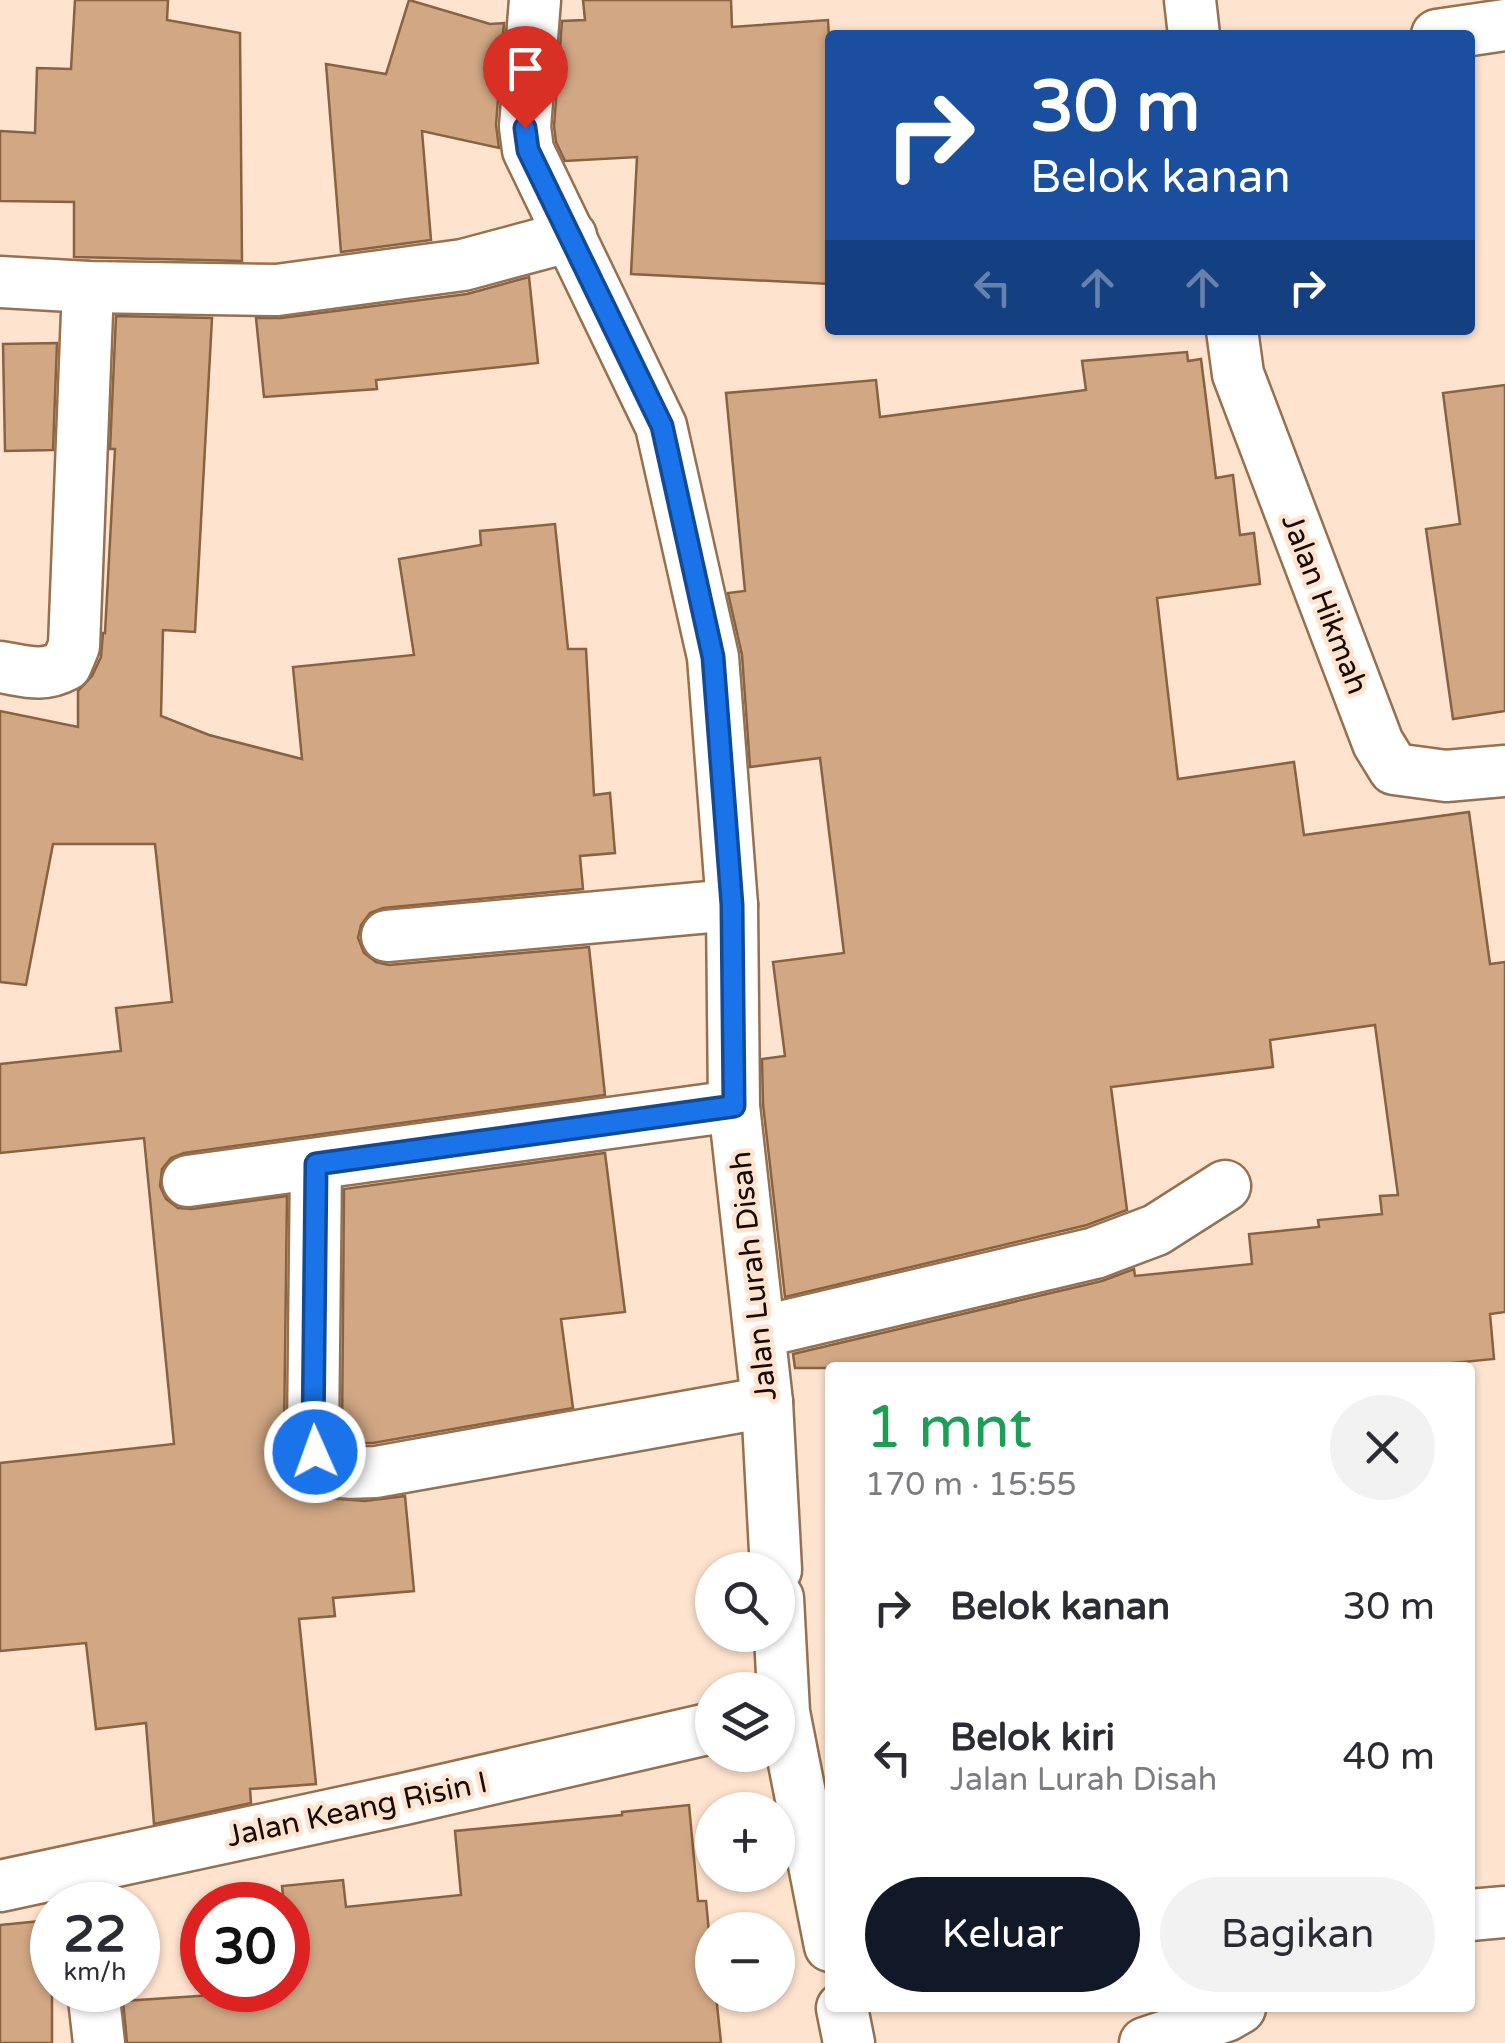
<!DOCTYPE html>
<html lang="id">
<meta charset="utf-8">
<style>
:root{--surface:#fff;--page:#f2f2f3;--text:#2b2b33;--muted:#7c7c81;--accent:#111827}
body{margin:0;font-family:"Varela Round",sans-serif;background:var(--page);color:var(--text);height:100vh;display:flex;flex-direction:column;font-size:38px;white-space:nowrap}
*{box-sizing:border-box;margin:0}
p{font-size:32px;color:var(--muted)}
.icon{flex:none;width:55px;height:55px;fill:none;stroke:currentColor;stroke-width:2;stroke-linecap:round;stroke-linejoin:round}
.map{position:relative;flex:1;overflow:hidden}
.panel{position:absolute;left:825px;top:1362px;width:650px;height:650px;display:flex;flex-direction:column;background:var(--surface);border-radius:10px;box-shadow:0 2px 8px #0004}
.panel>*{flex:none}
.top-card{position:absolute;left:825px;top:30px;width:650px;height:305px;border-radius:10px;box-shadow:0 2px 8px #0004;background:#1a4fa0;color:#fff;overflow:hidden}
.tools{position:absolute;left:695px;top:1552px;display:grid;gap:20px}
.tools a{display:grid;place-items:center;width:100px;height:100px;border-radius:50%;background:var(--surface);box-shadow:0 2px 8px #0004;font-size:50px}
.speed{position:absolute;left:30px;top:1882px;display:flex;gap:20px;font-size:50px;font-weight:700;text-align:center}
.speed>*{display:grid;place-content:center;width:130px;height:130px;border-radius:50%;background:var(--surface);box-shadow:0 2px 8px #0004;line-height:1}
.speed small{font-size:25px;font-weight:400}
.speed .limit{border:15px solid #d22;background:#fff;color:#111}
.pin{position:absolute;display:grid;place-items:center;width:85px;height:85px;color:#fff;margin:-102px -42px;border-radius:50% 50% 50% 0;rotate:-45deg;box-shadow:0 0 10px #0007}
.pin .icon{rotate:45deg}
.me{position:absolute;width:110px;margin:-55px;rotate:358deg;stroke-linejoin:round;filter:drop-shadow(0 0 8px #0008)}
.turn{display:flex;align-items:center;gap:35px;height:210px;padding:0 40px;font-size:45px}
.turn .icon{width:130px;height:130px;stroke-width:2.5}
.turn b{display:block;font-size:70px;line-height:85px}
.lanes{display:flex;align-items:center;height:95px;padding:0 40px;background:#0003;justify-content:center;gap:50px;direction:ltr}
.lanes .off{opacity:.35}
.round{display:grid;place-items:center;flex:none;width:105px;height:105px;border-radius:52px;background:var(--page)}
.summary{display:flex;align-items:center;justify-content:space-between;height:170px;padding:0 40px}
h1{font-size:60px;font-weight:600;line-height:75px;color:#1e9e55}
.primary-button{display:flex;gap:20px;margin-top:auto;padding:20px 40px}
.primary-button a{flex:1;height:115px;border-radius:60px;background:var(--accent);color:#fff;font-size:40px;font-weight:600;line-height:115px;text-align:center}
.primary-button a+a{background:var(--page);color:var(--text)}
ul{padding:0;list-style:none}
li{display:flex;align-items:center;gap:30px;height:150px;padding:0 40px}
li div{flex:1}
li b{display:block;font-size:38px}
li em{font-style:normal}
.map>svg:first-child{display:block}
</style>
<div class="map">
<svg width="1505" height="2043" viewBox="0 0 1505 2043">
<rect width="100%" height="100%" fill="#fee3ce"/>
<g fill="#d1a784" stroke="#886241" stroke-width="2.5">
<polygon points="75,0 168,0 167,20 240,33 242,261 74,257 74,202 0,201 0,131 35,133 37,68 71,69"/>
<polygon points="409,0 490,24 504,23 496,125 499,148 422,131 431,240 341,252 326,64 386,74"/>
<polygon points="583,0 731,0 732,27 828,20 830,55 830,284 631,274 637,157 565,161 556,142 554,126 562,21 585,20"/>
<polygon points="529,277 538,363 376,380 377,389 264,397 256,318 281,318 467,294"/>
<polygon points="116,316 212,318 195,632 163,630 161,716 209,735 302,759 293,667 414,655 399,559 481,545 480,531 555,524 568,649 586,649 594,795 610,793 615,853 580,856 583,889 383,908 370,913 361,925 358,938 364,953 376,962 389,965 589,947 605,1095 184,1153 171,1158 162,1169 160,1186 166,1199 178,1208 192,1209 287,1196 284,1436 289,1461 304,1485 326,1498 365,1501 405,1496 414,1591 333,1598 335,1616 299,1619 316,1784 250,1789 251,1803 154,1824 146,1723 96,1729 86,1643 0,1651 0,1463 174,1444 144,1138 0,1153 0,1064 121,1051 116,1008 172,1002 155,844 53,844 26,985 0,982 0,711 78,727 78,691 92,676 101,657 103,633 105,633 115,449 110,449"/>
<polygon points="57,343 53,450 5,451 3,344"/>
<polygon points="1187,352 1188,361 1201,359 1216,478 1233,475 1240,535 1254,533 1260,584 1157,598 1178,779 1294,762 1304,835 1469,812 1490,964 1505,962 1505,1312 1490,1314 1494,1359 1401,1368 795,1368 793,1354 1102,1281 1134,1269 1135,1276 1252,1264 1249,1234 1319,1227 1318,1220 1382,1214 1380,1196 1398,1195 1375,1025 1270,1040 1273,1067 1111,1087 1127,1210 1087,1225 785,1297 763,1104 762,1059 785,1056 773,962 844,953 820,758 750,767 742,655 728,593 745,591 726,393 876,380 880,417 1086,390 1082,361"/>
<polygon points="1505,385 1505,711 1453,719 1426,529 1460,524 1443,393"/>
<polygon points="605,1153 625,1312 561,1319 573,1408 373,1443 344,1443 342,1434 344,1189"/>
<polygon points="689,1805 698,1901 706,1901 712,1963 712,1995 716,1995 721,2043 127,2043 123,2001 288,1990 288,1988 293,1988 288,1936 288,1905 284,1905 282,1886 343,1880 346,1907 461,1895 455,1831 622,1815 622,1812"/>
<polygon points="52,1920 52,2043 0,2043 0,1925"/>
</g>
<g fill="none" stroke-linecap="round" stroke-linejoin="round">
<defs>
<g id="minor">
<polyline points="535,0 525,127 528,150 661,426 713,657 732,905 734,1106 767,1402 776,1570"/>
<polyline points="1190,0 1194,35"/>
<polyline points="1437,35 1505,25"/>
<polyline points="0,282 88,287 277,290 463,265 571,236"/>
<polyline points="1232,330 1238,374 1378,743 1394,769 1446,776 1505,771"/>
<path d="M 0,667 C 26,671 42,678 66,665 L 74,646 L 88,287"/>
<polyline points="387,936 732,905"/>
<path d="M 316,1164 L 313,1436 C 317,1478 342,1473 376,1472 L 767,1402"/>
<polyline points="188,1181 734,1106"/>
<polyline points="760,1332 1095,1253 1156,1230 1225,1186"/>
<polyline points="778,1598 784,1712 830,1946"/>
<polyline points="0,1886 404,1799 712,1728"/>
<polyline points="1470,1915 1505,1912"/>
<polyline points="93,1990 99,2043"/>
<polyline points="842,2008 849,2043"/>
<polyline points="1145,2043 1226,2016 1240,2008"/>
</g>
</defs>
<use href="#minor" stroke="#97704f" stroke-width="55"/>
<use href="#minor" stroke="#fff" stroke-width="50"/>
</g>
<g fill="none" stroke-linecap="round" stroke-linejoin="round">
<defs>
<polyline id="route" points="315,1452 313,1436 316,1164 734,1106 732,905 713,657 662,426 528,150 525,128"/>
</defs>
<use href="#route" stroke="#114b97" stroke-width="25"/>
<use href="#route" stroke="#1a73e8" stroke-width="18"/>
</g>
<g text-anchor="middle" stroke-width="9" stroke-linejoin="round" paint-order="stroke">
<g font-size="30" fill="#170901" stroke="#fee3ce">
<text transform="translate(1325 604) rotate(69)" y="10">Jalan Hikmah</text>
<text transform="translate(753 1276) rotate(-96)" y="10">Jalan Lurah Disah</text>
<text transform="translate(357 1809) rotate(-12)" y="10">Jalan Keang Risin I</text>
</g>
</g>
</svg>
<div class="tools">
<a><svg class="icon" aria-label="search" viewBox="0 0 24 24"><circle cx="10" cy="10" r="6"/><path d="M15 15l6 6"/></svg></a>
<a><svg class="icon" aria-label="layers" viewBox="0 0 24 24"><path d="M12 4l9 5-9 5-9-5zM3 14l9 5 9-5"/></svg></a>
<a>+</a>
<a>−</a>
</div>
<div class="speed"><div>22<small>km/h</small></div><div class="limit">30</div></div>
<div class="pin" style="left:525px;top:128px;background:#d93025"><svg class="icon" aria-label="arrive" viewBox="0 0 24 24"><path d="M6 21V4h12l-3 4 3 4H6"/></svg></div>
<svg class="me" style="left:315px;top:1452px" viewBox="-20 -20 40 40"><circle r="17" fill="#1a73e8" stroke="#fff" stroke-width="3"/><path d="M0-11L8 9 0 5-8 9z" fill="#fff"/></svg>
<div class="top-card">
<div class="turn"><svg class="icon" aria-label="right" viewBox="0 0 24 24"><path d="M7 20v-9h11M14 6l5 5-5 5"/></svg><div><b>30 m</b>Belok kanan</div></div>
<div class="lanes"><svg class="icon off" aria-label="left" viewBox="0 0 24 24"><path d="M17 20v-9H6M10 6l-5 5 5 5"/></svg><svg class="icon off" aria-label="ahead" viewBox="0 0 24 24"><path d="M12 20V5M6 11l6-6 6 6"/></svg><svg class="icon off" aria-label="ahead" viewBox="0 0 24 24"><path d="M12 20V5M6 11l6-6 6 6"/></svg><svg class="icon" aria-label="right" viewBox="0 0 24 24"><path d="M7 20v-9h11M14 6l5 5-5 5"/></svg></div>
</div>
<section class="panel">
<div class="summary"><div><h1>1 mnt</h1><p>170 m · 15:55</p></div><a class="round"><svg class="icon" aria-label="close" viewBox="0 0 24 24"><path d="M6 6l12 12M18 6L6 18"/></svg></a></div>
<ul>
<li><svg class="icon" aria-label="right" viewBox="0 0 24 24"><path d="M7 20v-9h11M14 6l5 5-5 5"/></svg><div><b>Belok kanan</b></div><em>30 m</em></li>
<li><svg class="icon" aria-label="left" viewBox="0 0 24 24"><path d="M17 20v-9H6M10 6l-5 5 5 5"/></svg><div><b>Belok kiri</b><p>Jalan Lurah Disah</p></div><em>40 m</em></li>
</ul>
<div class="primary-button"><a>Keluar</a><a>Bagikan</a></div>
</section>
</div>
